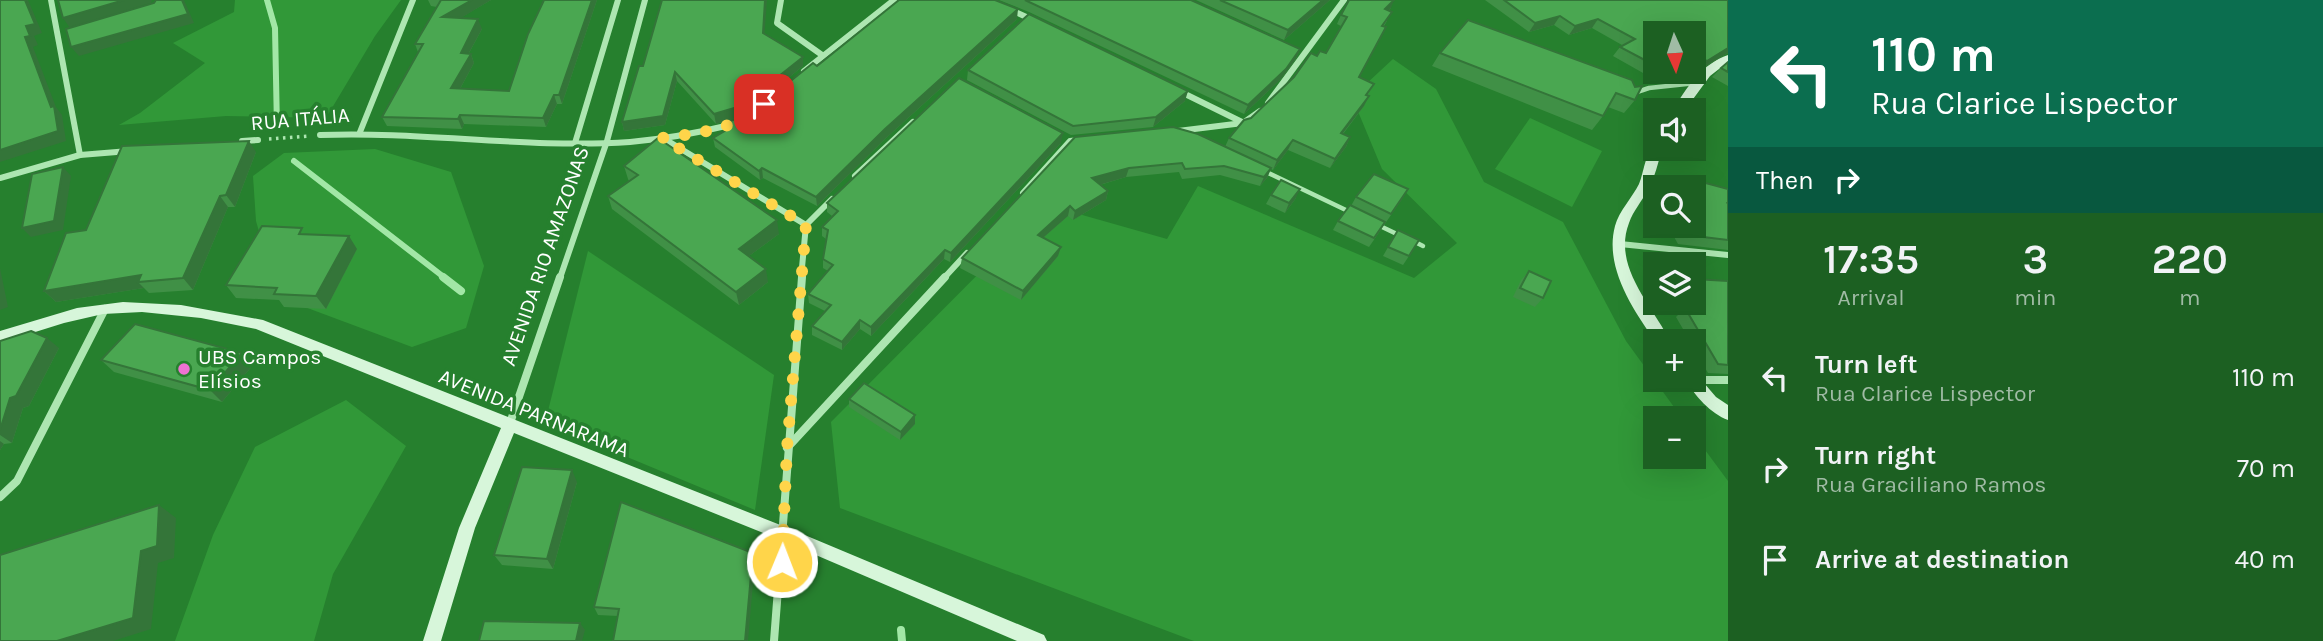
<!DOCTYPE html>
<meta charset="utf-8">
<style>
:root{--surface:#1c6022;--page:#29692f;--text:#f1f3f6;--muted:#a0bba5}
body{margin:0;font-family:Karla,sans-serif;background:var(--page);color:var(--text);height:100vh;display:flex;flex-direction:column;font-size:26px;white-space:nowrap}
*{box-sizing:border-box;margin:0}
p{font-size:23px;color:var(--muted)}
.icon{flex:none;width:38px;height:38px;fill:none;stroke:currentColor;stroke-width:2;stroke-linecap:round;stroke-linejoin:round}
.map{position:relative;flex:1;overflow:hidden}
.drawer{display:flex;flex-direction:column;background:var(--surface);width:595px}
.drawer>*{flex:none}
.banner{background:#0b6e4f;color:#fff;overflow:hidden}
.needle{width:46px;rotate:177deg}
.buttons{position:absolute;left:1643px;top:21px;display:grid;gap:14px}
.buttons a{display:grid;place-items:center;width:63px;height:63px;border-radius:0px;background:var(--surface);box-shadow:0 7px 28px #0002;font-size:35px}
.pin{position:absolute;display:grid;place-items:center;width:60px;height:60px;color:#fff;margin:-30px;border-radius:14px;box-shadow:0 4px 10px #0006}
.me{position:absolute;width:77px;margin:-38px;rotate:1deg;stroke-linejoin:round;filter:drop-shadow(0 0 5px #0008)}
.turn{display:flex;align-items:center;gap:24px;height:147px;padding:0 28px;font-size:32px}
.turn .icon{width:91px;height:91px;stroke-width:2.5}
.turn b{display:block;font-size:49px;line-height:60px}
.then{display:flex;align-items:center;height:66px;padding:0 28px;background:#0003;gap:14px;font-size:26px}
.eta{display:flex;justify-content:space-evenly;align-items:center;height:119px;text-align:center}
.eta b{font-size:42px;font-weight:600;line-height:49px}
ul{padding:0;list-style:none}
li{display:flex;align-items:center;gap:21px;height:91px;padding:0 28px}
li div{flex:1}
li b{display:block;font-size:26px}
li em{font-style:normal}
main{display:flex;flex:1;min-height:0}
.map>svg:first-child{display:block}
</style>
<main>
<div class="map">
<svg width="1728" height="641" viewBox="0 0 1728 641">
<rect width="100%" height="100%" fill="#26802e"/>
<g fill="#319838">
<polygon points="235,0 401,0 375,36 326,118 226,116 119,125 140,113 205,63 173,43 234,12"/>
<polygon points="1393,59 1436,89 1484,182 1563,222 1626,341 1682,418 1656,418 1656,457 1694,457 1694,435 1728,481 1728,641 1194,641 840,508 831,422 1047,205 1167,239 1198,186 1414,278 1457,243 1382,169 1352,97"/>
<polygon points="1530,118 1602,151 1572,207 1495,169"/>
<polygon points="375,149 451,172 484,266 466,328 412,347 278,297 256,221 253,176 284,153"/>
<polygon points="588,251 774,375 755,510 545,423"/>
<polygon points="346,400 406,446 333,574 314,641 175,641 213,535 255,447"/>
</g>
<g fill="none" stroke-linecap="round" stroke-linejoin="round">
<g stroke="#a2e7a6" stroke-width="6">
<polyline points="267,0 275,28 277,128"/>
<polyline points="294,161 445,278"/>
</g>
<g stroke="#a2e7a6" stroke-width="8">
<polyline points="443,277 461,291"/>
<polyline points="901,630 902,641"/>
</g>
<polyline stroke="#ade6b1" stroke-width="3.5" stroke-dasharray="2.5 4.5" stroke-linecap="butt" points="269,139 309,136"/>
<g stroke="#ade6b1" stroke-width="4.5">
<polyline points="1634,93 1649,88 1696,83"/>
<polyline points="1264,171 1350,212"/>
<polyline points="1378,225 1401,236"/>
<polyline points="1413,241 1423,246"/>
</g>
<g stroke="#ade6b1" stroke-width="6">
<polyline points="51,0 80,155"/>
<polyline points="781,0 777,23 822,55"/>
<polyline points="1011,10 1035,21"/>
<polyline points="804,71 894,0"/>
<polyline points="1181,92 1242,122"/>
<polyline points="1268,103 1344,0"/>
<polyline points="1178,131 1243,123 1260,111"/>
<polyline points="360,132 413,0"/>
<path d="M 320,135 C 423,131 527,149 630,142 C 664,139 697,133 730,125"/>
<polyline points="663,138 806,225"/>
<polyline points="242,141 258,140"/>
<polyline points="575,143 618,0"/>
<polyline points="855,176 913,122"/>
<polyline points="0,178 80,155 129,151"/>
<polyline points="1023,193 1070,141 1079,140"/>
<polyline points="1620,244 1728,255"/>
<polyline points="560,278 607,141 645,0"/>
<polyline points="801,278 806,225 832,199"/>
<polyline points="944,278 967,253"/>
</g>
<g stroke="#ade6b1" stroke-width="8">
<polyline points="1694,380 1728,380"/>
<polyline points="509,426 560,277"/>
<polyline points="787,448 945,277"/>
<polyline points="0,497 17,481 105,309"/>
<polyline points="774,641 802,277"/>
</g>
<g fill="#d7f6da" fill-rule="evenodd">
<path d="M 1728,55 L 1728,62 L 1710,76 L 1685,110 L 1673,110 C 1686,88 1703,63 1728,55 Z"/>
<path d="M 1656,145 L 1656,149 L 1662,149 C 1658,163 1655,177 1648,190 C 1642,201 1633,211 1629,223 C 1612,267 1653,306 1670,341 L 1656,342 C 1633,310 1604,267 1615,226 C 1619,211 1632,198 1639,184 C 1644,173 1645,151 1656,145 Z"/>
<polygon points="123,302 181,305 263,320 788,528 1044,635 1047,641 1017,641 776,538 514,433 475,528 441,641 423,641 459,528 501,428 256,329 201,318 142,312 103,314 64,323 0,343 0,331 77,308"/>
<path d="M 1694,374 L 1698,376 L 1716,397 L 1728,405 L 1728,420 C 1711,414 1694,395 1686,380 L 1694,380 Z"/>
</g>
</g>
<g fill="#409046">
<polygon points="428,0 491,0 460,18 482,29 469,53 471,54 474,63 460,89 509,91 544,0 597,0 562,104 557,104 546,127 464,124 462,129 387,126 382,117 418,52 415,44 437,7 431,6"/>
<polygon points="999,0 1191,0 1300,49 1296,59 1282,78 1244,114 1029,12"/>
<polygon points="1196,0 1330,0 1284,40"/>
<polygon points="1485,0 1728,0 1728,53 1699,70 1694,67 1694,33 1656,33 1656,72 1684,72 1659,82 1613,56 1620,47 1622,45 1592,28 1569,35 1554,25 1529,32"/>
<polygon points="1391,8 1388,11 1387,21 1384,26 1359,77 1369,93 1364,106 1343,134 1350,137 1346,147 1330,168 1288,150 1273,170 1271,169 1267,178 1260,186 1220,175 1182,179 1179,172 1126,177 1100,185 1108,191 1106,200 1073,220 1068,216 1043,238 1058,256 1021,300 960,268 962,258 1075,137 1225,147 1229,138 1317,56 1326,53 1341,26 1337,24 1341,15"/>
<polygon points="1017,19 885,139 817,206 763,178 760,180 715,147 713,138 724,132 723,123 747,116 817,66"/>
<polygon points="1468,20 1635,100 1624,113 1608,107 1603,116 1592,130 1432,66 1440,53"/>
<polygon points="764,34 803,57 803,66 742,116 716,124 677,81 665,125 624,131 622,122 643,66"/>
<polygon points="1728,62 1728,86 1712,77 1721,68"/>
<polygon points="968,70 1185,101 1153,127 1071,135 967,80"/>
<polygon points="1061,143 950,262 944,259 871,336 860,329 842,350 812,335 812,326 825,311 809,303 808,294 828,271 823,268 823,259 826,239 822,236 822,227 832,216 827,212 827,203"/>
<polygon points="256,152 235,207 228,207 193,290 149,293 144,288 56,302 44,291 86,230"/>
<polygon points="624,166 779,234 749,256 768,282 739,305 612,209 608,196 629,181 628,179"/>
<polygon points="1687,178 1728,189 1728,250 1678,244 1668,226 1694,226 1694,187 1678,187"/>
<polygon points="1271,195 1296,198 1285,213 1266,204"/>
<polygon points="1356,197 1402,199 1369,247 1333,230 1338,221 1351,206"/>
<polygon points="1398,230 1409,256 1403,265 1383,256"/>
<polygon points="306,234 357,249 326,309 284,307 279,300 236,298 226,285"/>
<polygon points="1529,271 1543,298 1535,307 1513,297 1521,280"/>
<polygon points="1728,281 1728,374 1708,373 1694,349 1694,341 1690,341 1676,317 1680,313 1673,303 1694,303"/>
<polygon points="0,341 59,348 29,406 23,408 12,443 4,444 0,450"/>
<polygon points="242,353 253,365 222,402 114,372 101,360"/>
<polygon points="849,399 915,424 900,440 849,407"/>
<polygon points="577,482 553,569 502,565 494,555"/>
<polygon points="755,561 618,616 598,615 594,607"/>
</g>
<g fill="#347539">
<polygon points="25,0 28,0 42,33 34,36 38,45 33,47 56,107 62,115 66,141 0,162 0,150 51,107 25,37 26,26"/>
<polygon points="124,0 152,0 151,3 70,28 63,18"/>
<polygon points="182,0 186,0 184,0 194,23 79,56 71,47"/>
<polygon points="472,0 491,0 446,27 442,17"/>
<polygon points="592,0 597,0 562,104 559,95"/>
<polygon points="765,0 767,0 764,42 763,33"/>
<polygon points="1323,0 1330,0 1284,40 1288,30"/>
<polygon points="1394,0 1391,8 1380,19 1385,9"/>
<polygon points="1018,9 1017,19 885,139 817,206 816,197 885,129"/>
<polygon points="1560,16 1554,25 1529,32 1535,23"/>
<polygon points="478,19 482,29 464,62 461,53"/>
<polygon points="1598,19 1592,28 1569,35 1575,26"/>
<polygon points="1728,48 1728,53 1699,70 1707,61"/>
<polygon points="1300,49 1296,59 1282,78 1244,114 1248,105"/>
<polygon points="471,54 474,63 455,98 451,88"/>
<polygon points="803,57 803,66 742,116 716,124 714,114"/>
<polygon points="1702,58 1694,67 1694,61"/>
<polygon points="675,72 677,81 665,125 624,131 622,122"/>
<polygon points="1669,72 1684,72 1659,82 1667,73"/>
<polygon points="1188,91 1185,101 1153,127 1156,117"/>
<polygon points="554,95 557,104 546,127 543,118"/>
<polygon points="1369,96 1364,106 1336,142 1341,133"/>
<polygon points="460,115 464,124 462,129 458,119"/>
<polygon points="1063,133 1061,143 950,262 951,253"/>
<polygon points="1350,137 1346,147 1330,168 1335,159"/>
<polygon points="1293,140 1288,150 1273,170 1277,160"/>
<polygon points="249,141 256,152 235,207 226,195"/>
<polygon points="63,167 71,176 63,230 31,237 22,228"/>
<polygon points="762,168 763,178 760,180 759,171"/>
<polygon points="1129,168 1126,177 1089,188 1092,178"/>
<polygon points="1271,168 1267,178 1260,186 1264,177"/>
<polygon points="1300,189 1296,198 1285,213 1289,203"/>
<polygon points="1108,191 1106,200 1073,220 1075,211"/>
<polygon points="220,196 228,207 193,290 183,278"/>
<polygon points="1070,206 1068,216 1036,244 1038,235"/>
<polygon points="777,220 779,234 741,262 739,249"/>
<polygon points="349,236 357,249 326,309 316,296"/>
<polygon points="1061,247 1058,256 1021,300 1023,291"/>
<polygon points="945,250 944,259 871,336 871,327"/>
<polygon points="0,268 8,307 0,310"/>
<polygon points="766,269 768,282 739,305 736,292"/>
<polygon points="141,275 138,282 144,288 56,302 44,291"/>
<polygon points="860,320 860,329 842,350 842,342"/>
<polygon points="47,338 59,348 29,406 23,408 12,443 0,435 0,430 10,398"/>
<polygon points="242,353 253,365 222,402 210,390"/>
<polygon points="915,415 915,424 900,440 901,432"/>
<polygon points="0,441 4,444 0,450"/>
<polygon points="572,470 577,482 553,569 547,559"/>
<polygon points="159,505 176,518 174,558 158,563 151,629 113,641 57,641 141,551"/>
<polygon points="753,553 755,561 748,641 745,641"/>
<polygon points="580,623 585,630 582,641 576,641"/>
</g>
<g fill="#4aa751" stroke="#347539" stroke-width="2">
<polygon points="0,0 25,0 35,24 26,26 30,36 25,37 51,107 54,106 58,131 0,150"/>
<polygon points="58,0 124,0 63,18"/>
<polygon points="156,0 182,0 188,14 71,47 66,29 154,3"/>
<polygon points="441,0 472,0 442,17 478,19 461,53 471,54 451,88 509,91 528,34 544,0 592,0 559,95 554,95 543,118 460,115 458,119 382,117 423,44 415,44"/>
<polygon points="662,0 765,0 763,33 803,57 741,106 714,114 675,72 663,116 622,122 639,66 643,66"/>
<polygon points="899,0 995,0 1018,9 885,129 816,197 762,168 759,171 713,138 728,129 723,123 747,116 813,63 817,66"/>
<polygon points="1025,0 1191,0 1300,49 1286,69 1248,105"/>
<polygon points="1220,0 1323,0 1288,30"/>
<polygon points="1349,0 1394,0 1385,9 1392,12 1382,26 1386,27 1359,77 1374,84 1366,95 1369,96 1341,133 1350,137 1335,159 1293,140 1277,160 1229,138 1244,120 1251,118 1294,77 1311,53 1317,56 1320,51 1326,53 1347,17 1341,15"/>
<polygon points="1504,0 1728,0 1728,48 1707,61 1702,58 1694,61 1694,33 1656,33 1656,66 1620,47 1635,39 1598,19 1575,26 1560,16 1535,23"/>
<polygon points="1029,14 1188,91 1156,117 1073,126 968,70"/>
<polygon points="1468,20 1632,80 1635,87 1642,86 1635,100 1616,93 1603,116 1440,53"/>
<polygon points="1728,62 1728,72 1721,68"/>
<polygon points="959,78 1063,133 951,253 945,250 871,327 860,320 842,342 812,326 831,305 808,294 833,265 823,259 828,230 822,227 838,211 827,203"/>
<polygon points="1173,127 1198,134 1271,168 1264,177 1224,166 1185,169 1182,163 1129,168 1092,178 1108,191 1075,211 1070,206 1038,235 1061,247 1023,291 962,258 1075,137"/>
<polygon points="658,138 777,220 739,249 766,269 736,292 608,196 638,175 624,166"/>
<polygon points="249,141 226,195 220,196 183,278 138,282 141,275 44,291 66,233 86,230 122,146"/>
<polygon points="63,167 54,221 22,228 32,174"/>
<polygon points="1374,174 1408,189 1391,214 1356,197"/>
<polygon points="1687,178 1728,189 1728,203 1727,202 1728,204 1728,240 1687,235 1682,226 1694,226 1694,187 1687,187"/>
<polygon points="1281,180 1300,189 1289,203 1271,195"/>
<polygon points="1350,205 1385,222 1374,238 1338,221"/>
<polygon points="262,226 302,228 299,234 349,236 316,296 274,294 277,288 226,285"/>
<polygon points="1398,230 1419,240 1409,256 1388,247"/>
<polygon points="1529,271 1551,281 1543,298 1520,288"/>
<polygon points="1694,279 1728,281 1728,365 1718,364 1685,308 1692,308 1688,303 1694,303"/>
<polygon points="135,324 242,353 210,390 101,360"/>
<polygon points="31,331 47,338 16,396 10,398 0,430 0,341"/>
<polygon points="864,383 915,415 901,432 849,399"/>
<polygon points="522,467 572,470 547,559 494,555"/>
<polygon points="621,502 753,553 745,641 613,641 619,609 594,607"/>
<polygon points="159,505 157,546 141,551 133,618 57,641 0,641 0,555"/>
<polygon points="484,621 580,623 576,641 479,641"/>
</g>
<g fill="none" stroke-linecap="round" stroke-linejoin="round">
<path stroke="#ffd54a" stroke-width="12" stroke-dasharray="0 21.6" d="M 764,104 C 734,130 700,133 662,138 L 806,225 L 787,448 L 782,562"/>
</g>
<circle fill="#ef72d2" stroke="#26802e" stroke-width="2.5" cx="184" cy="369" r="7"/>
<g text-anchor="middle" stroke-width="7" stroke-linejoin="round" paint-order="stroke">
<g font-size="21" fill="#fff" stroke="#26802e">
<text transform="translate(300 119) rotate(-5)" y="7">RUA ITÁLIA</text>
<text transform="translate(545 256) rotate(-71)" y="7">AVENIDA RIO AMAZONAS</text>
<text transform="translate(534 413) rotate(22)" y="7">AVENIDA PARNARAMA</text>
</g>
<g font-size="21" fill="#fff" stroke="#26802e" text-anchor="start">
<text x="198" y="364">UBS Campos<tspan x="198" dy="24">Elísios</tspan></text>
</g>
</g>
</svg>
<div class="buttons">
<a><svg class="needle" viewBox="-14 -14 28 28"><path d="M0-13l5 13h-10z" fill="#e53935"/><path d="M0 13l5-13h-10z" fill="#a0bba5"/></svg></a>
<a><svg class="icon" aria-label="sound" viewBox="0 0 24 24"><path d="M4 9h4l5-4v14l-5-4H4zM17 9q2 3 0 6"/></svg></a>
<a><svg class="icon" aria-label="search" viewBox="0 0 24 24"><circle cx="10" cy="10" r="6"/><path d="M15 15l6 6"/></svg></a>
<a><svg class="icon" aria-label="layers" viewBox="0 0 24 24"><path d="M12 4l9 5-9 5-9-5zM3 14l9 5 9-5"/></svg></a>
<a>+</a>
<a>−</a>
</div>
<div class="pin" style="left:764px;top:104px;background:#d93025"><svg class="icon" aria-label="arrive" viewBox="0 0 24 24"><path d="M6 21V4h12l-3 4 3 4H6"/></svg></div>
<svg class="me" style="left:782px;top:562px" viewBox="-20 -20 40 40"><circle r="17" fill="#ffd54a" stroke="#fff" stroke-width="3"/><path d="M0-11L8 9 0 5-8 9z" fill="#fff"/></svg>
</div>
<section class="drawer">
<div class="banner">
<div class="turn"><svg class="icon" aria-label="left" viewBox="0 0 24 24"><path d="M17 20v-9H6M10 6l-5 5 5 5"/></svg><div><b>110 m</b>Rua Clarice Lispector</div></div>
<div class="then">Then<svg class="icon" aria-label="right" viewBox="0 0 24 24"><path d="M7 20v-9h11M14 6l5 5-5 5"/></svg></div>
</div>
<div class="eta">
<div><b>17:35</b><p>Arrival</p></div>
<div><b>3</b><p>min</p></div>
<div><b>220</b><p>m</p></div>
</div>
<ul>
<li><svg class="icon" aria-label="left" viewBox="0 0 24 24"><path d="M17 20v-9H6M10 6l-5 5 5 5"/></svg><div><b>Turn left</b><p>Rua Clarice Lispector</p></div><em>110 m</em></li>
<li><svg class="icon" aria-label="right" viewBox="0 0 24 24"><path d="M7 20v-9h11M14 6l5 5-5 5"/></svg><div><b>Turn right</b><p>Rua Graciliano Ramos</p></div><em>70 m</em></li>
<li><svg class="icon" aria-label="arrive" viewBox="0 0 24 24"><path d="M6 21V4h12l-3 4 3 4H6"/></svg><div><b>Arrive at destination</b></div><em>40 m</em></li>
</ul>
</section>
</main>
